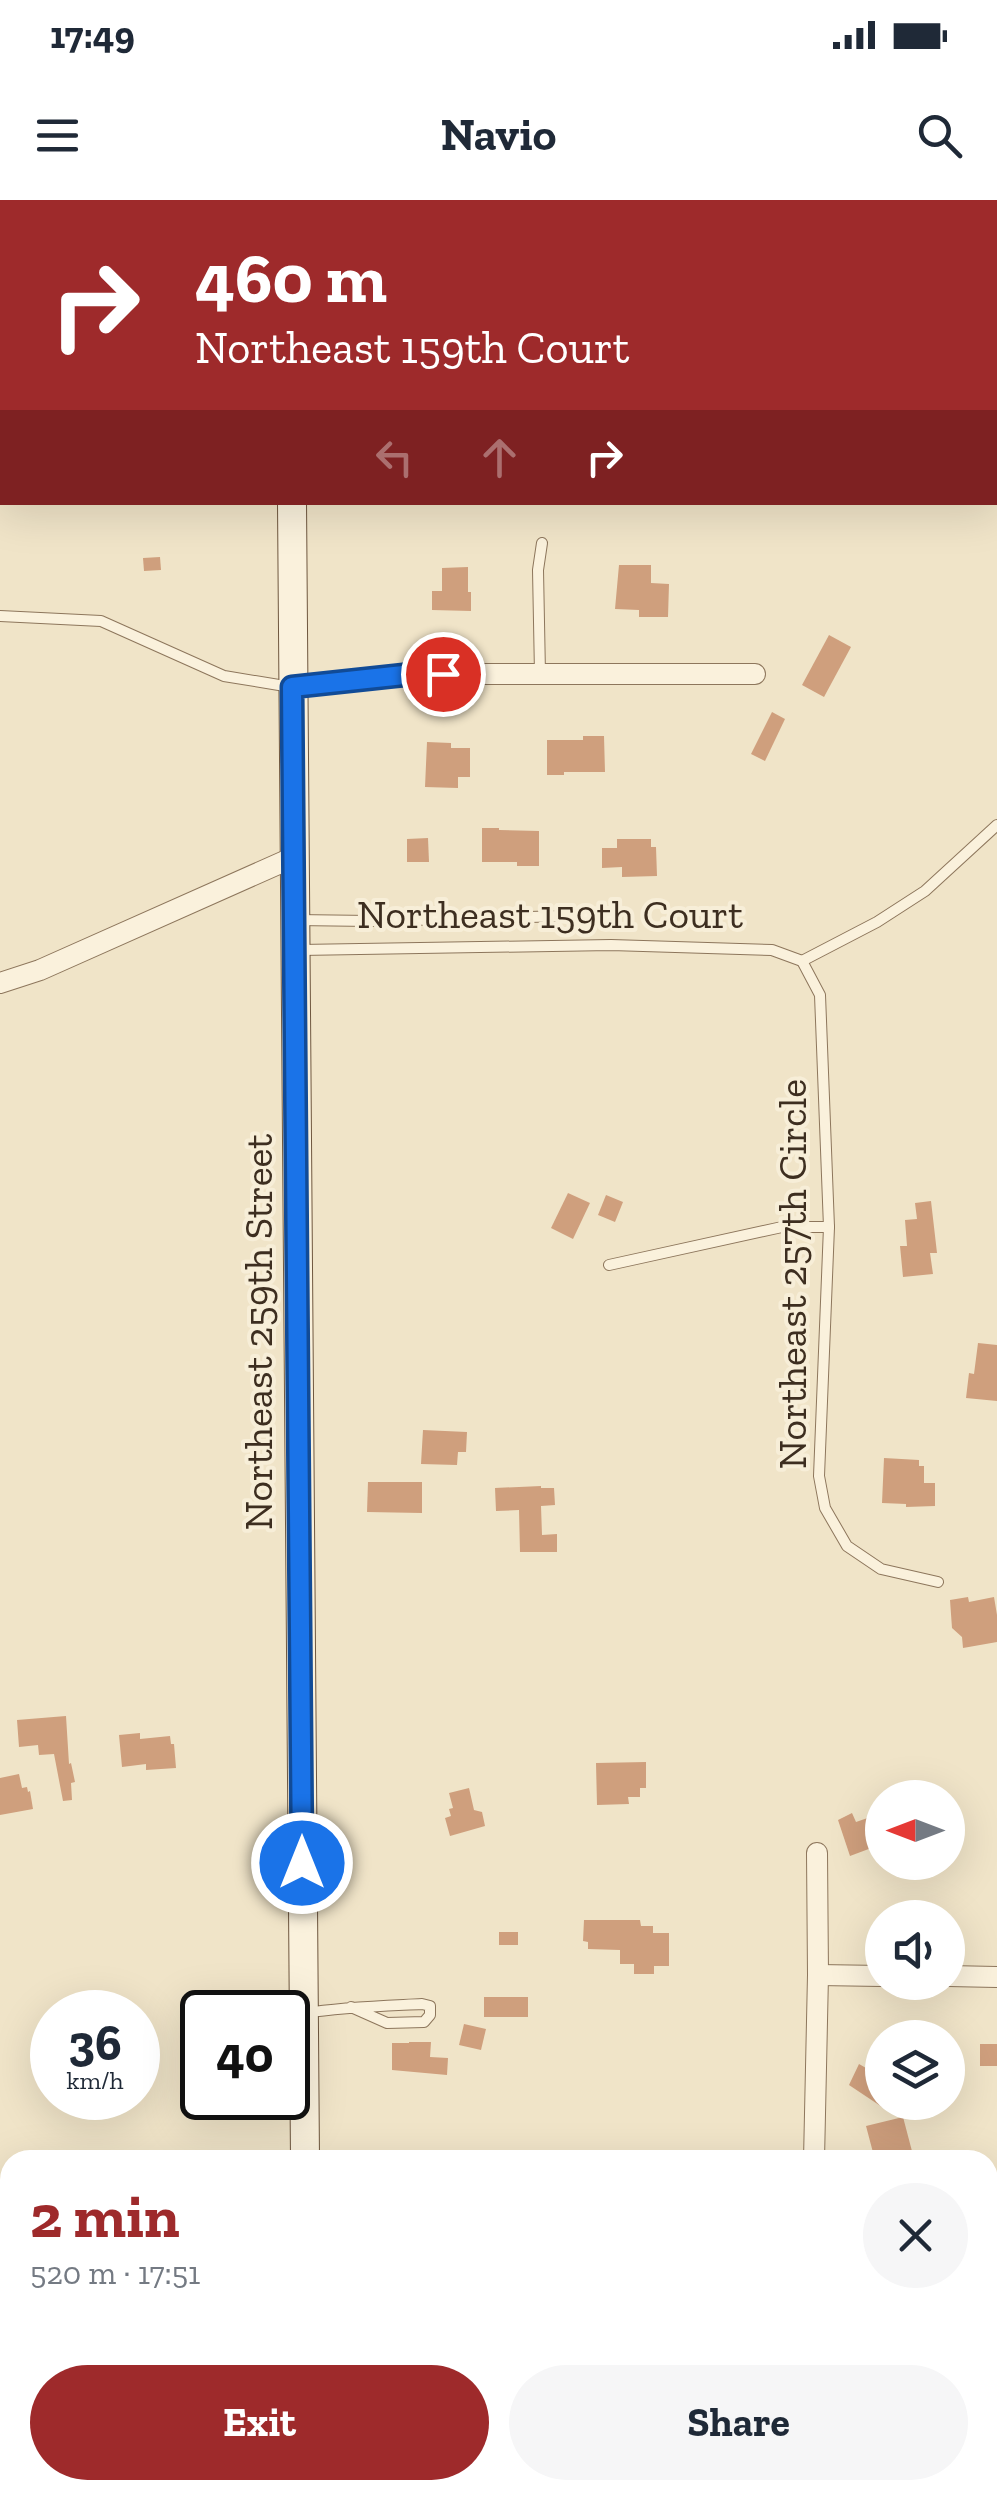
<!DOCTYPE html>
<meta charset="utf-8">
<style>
:root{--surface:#fff;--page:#f6f6f7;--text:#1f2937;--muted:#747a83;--accent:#9e2a2b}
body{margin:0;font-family:"Zilla Slab",serif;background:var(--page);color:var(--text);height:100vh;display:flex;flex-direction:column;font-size:38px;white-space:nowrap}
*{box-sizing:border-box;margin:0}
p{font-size:32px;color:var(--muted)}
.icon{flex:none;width:55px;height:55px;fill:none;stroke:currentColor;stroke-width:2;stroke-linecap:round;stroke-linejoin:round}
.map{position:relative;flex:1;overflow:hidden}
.side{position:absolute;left:0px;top:1950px;width:998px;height:350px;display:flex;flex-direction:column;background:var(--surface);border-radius:30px 30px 0 0;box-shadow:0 10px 40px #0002}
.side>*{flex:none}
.banner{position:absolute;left:0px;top:0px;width:998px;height:305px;box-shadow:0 10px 40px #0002;background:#9e2a2b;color:#fff;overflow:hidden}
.needle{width:65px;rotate:270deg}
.fabs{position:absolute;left:865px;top:1580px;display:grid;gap:20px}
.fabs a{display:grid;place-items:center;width:100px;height:100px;border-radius:50%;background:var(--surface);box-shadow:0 10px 40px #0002;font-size:50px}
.speed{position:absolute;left:30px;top:1790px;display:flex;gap:20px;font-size:50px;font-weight:700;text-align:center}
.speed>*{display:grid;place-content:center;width:130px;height:130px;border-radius:50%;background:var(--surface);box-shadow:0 10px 40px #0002;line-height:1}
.speed small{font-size:25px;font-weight:400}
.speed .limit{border:5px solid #111;border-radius:15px;background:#fff;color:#111}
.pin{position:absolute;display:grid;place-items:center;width:85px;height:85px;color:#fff;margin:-42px;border:5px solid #fff;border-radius:50%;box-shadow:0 2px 10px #0007}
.me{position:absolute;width:110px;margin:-55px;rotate:0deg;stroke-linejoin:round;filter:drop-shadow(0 0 8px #0008)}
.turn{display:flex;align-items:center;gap:35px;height:210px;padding:0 30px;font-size:45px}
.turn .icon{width:130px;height:130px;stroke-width:2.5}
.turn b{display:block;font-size:70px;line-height:85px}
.lanes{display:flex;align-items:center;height:95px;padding:0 30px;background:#0003;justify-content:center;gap:50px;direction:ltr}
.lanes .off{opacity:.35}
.round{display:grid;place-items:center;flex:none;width:105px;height:105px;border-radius:52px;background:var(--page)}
.headline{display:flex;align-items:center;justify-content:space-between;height:170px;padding:0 30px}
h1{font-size:60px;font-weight:800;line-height:75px;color:var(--accent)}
.primary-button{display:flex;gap:20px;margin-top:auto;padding:20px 30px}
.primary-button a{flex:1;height:115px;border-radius:60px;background:var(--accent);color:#fff;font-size:40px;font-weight:800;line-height:115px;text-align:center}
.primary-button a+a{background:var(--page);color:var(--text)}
.status{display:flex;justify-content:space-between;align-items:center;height:70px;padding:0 50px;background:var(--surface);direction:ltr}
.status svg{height:28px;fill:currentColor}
header{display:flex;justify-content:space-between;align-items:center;height:130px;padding:0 30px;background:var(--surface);font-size:45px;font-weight:800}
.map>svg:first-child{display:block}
</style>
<div class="status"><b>17:49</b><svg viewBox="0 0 49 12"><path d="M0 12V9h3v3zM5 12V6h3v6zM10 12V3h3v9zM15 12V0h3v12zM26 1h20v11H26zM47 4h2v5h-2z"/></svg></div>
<header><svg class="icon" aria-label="menu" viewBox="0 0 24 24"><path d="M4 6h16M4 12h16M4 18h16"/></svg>Navio<svg class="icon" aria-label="search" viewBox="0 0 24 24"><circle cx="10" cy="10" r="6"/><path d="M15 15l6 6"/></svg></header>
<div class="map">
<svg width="997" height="2300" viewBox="0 0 997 2300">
<rect width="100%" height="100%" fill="#f0e4c8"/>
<g fill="#cf9f7d">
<polygon points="160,357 161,370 144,371 143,358"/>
<polygon points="619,365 651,365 651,383 669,384 668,417 639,417 639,410 615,409"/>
<polygon points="468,367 468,392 471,392 471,411 432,410 432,391 442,391 442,368"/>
<polygon points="829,435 851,447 824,497 802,485"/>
<polygon points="772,512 785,519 765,561 751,554"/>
<polygon points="583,536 604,536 605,572 564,572 564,575 547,575 547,540 583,540"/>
<polygon points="427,542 451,543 451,548 470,548 470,577 458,577 458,588 425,587"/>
<polygon points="482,628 499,628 499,630 539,631 539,666 517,666 517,662 482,662"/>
<polygon points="428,638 429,662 407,662 407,639"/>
<polygon points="617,639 651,639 651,647 656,647 657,676 622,677 622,667 602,668 602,648 617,648"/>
<polygon points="568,993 590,1003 573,1039 551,1028"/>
<polygon points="606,995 623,1002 615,1022 598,1015"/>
<polygon points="931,1001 937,1053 930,1053 933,1074 903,1077 900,1046 907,1046 905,1020 917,1019 915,1003"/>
<polygon points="978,1143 997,1145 997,1201 966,1198 969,1173 974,1174"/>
<polygon points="423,1230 467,1232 466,1252 458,1252 457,1265 421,1264"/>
<polygon points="884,1258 919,1260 919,1266 924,1266 924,1283 935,1283 935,1306 906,1307 906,1304 882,1303"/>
<polygon points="368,1282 422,1282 422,1313 367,1312"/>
<polygon points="541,1286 541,1288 554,1288 555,1305 541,1306 542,1335 557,1334 557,1352 520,1352 519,1310 496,1311 495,1288"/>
<polygon points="968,1397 969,1402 994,1397 997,1415 997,1442 963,1448 962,1437 952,1428 950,1400"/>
<polygon points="66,1516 69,1564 71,1563 75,1582 71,1583 72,1600 63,1601 54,1554 39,1555 38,1545 19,1547 17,1520"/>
<polygon points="140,1533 140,1539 170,1536 171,1544 174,1544 176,1568 146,1570 146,1564 122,1567 119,1535"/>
<polygon points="646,1562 646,1588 640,1588 640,1597 628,1597 629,1604 597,1605 596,1563"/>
<polygon points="19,1574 22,1588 27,1587 28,1592 30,1591 33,1609 0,1615 0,1578"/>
<polygon points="469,1588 474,1610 482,1612 485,1626 450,1636 445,1618 451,1616 449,1609 453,1608 449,1593"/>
<polygon points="852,1613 856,1622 882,1613 882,1644 850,1656 838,1620"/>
<polygon points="584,1720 640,1720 641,1726 653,1726 653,1733 669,1733 669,1766 654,1766 654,1774 634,1774 634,1764 620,1764 620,1750 588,1749 588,1742 583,1741"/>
<rect x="499" y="1732" width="19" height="13"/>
<rect x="484" y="1797" width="44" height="20"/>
<polygon points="464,1824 486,1829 481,1850 459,1845"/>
<polygon points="409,1842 431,1842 430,1857 448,1858 447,1875 392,1870 392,1843 409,1843"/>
<rect x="980" y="1844" width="17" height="22"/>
<polygon points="859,1864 873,1872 871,1875 882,1882 882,1907 849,1885"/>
<polygon points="903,1917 913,1955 906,1956 907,1960 875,1960 866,1926"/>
</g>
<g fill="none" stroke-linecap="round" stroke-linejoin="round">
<defs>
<g id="lane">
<polyline points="0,416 101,421 224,476 291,487"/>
<polyline points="540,474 538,370 542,343"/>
<polyline points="296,720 370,721 609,715"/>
<polyline points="300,750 611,745 772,750 802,761"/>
<polyline points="802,761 820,795 829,1027 819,1276 825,1308 847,1346 881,1369 938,1382"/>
<polyline points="802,761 877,722 925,691 997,625"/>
<polyline points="609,1065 782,1027 829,1027"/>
<path d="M 305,1813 C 344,1807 382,1806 422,1804 L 430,1806 L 430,1815 L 424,1822 L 387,1823 L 351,1807"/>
</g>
<g id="street">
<polyline points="292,487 413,474 755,474"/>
<polyline points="0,783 40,770 294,657"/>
<polyline points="818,1775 882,1776"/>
<polyline points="948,1776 997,1777"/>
<polyline points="814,1960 818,1775 817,1653"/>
<polyline points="988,2166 997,2166"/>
</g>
<g id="secondary">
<polyline points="290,0 290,2"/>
<polyline points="292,302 305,1960"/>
<polyline points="308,2290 308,2300"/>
</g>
</defs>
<use href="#lane" stroke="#8d765c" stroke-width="12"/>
<use href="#street" stroke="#8d765c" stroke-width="22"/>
<use href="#secondary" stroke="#6f573f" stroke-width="30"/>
<use href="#lane" stroke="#faf1dc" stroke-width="10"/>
<use href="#street" stroke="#faf1dc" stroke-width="20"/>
<use href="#secondary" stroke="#faf1dc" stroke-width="28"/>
</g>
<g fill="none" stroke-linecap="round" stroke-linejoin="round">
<defs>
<polyline id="route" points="302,1663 292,487 413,474 443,474"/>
</defs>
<use href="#route" stroke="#114b97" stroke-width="25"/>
<use href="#route" stroke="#1a73e8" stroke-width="18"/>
</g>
<g text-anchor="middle" stroke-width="8" stroke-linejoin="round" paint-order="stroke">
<g font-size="40" fill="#3d2e20" stroke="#f7eed8">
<text x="550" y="728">Northeast 159th Court</text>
<text transform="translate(792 1074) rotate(-90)" y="14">Northeast 257th Circle</text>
<text transform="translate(258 1132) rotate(-90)" y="14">Northeast 259th Street</text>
</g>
</g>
</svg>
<div class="fabs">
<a><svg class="needle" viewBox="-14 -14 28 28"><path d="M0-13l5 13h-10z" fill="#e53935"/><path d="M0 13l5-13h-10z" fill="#747a83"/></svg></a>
<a><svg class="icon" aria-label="sound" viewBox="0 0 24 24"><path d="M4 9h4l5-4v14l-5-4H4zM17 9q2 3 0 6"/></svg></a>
<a><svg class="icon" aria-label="layers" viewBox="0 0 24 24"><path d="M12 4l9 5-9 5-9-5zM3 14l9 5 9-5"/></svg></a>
</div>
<div class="speed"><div>36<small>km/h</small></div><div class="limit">40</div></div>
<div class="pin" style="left:443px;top:474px;background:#d93025"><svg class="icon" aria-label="arrive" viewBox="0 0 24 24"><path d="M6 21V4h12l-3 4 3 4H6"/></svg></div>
<svg class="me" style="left:302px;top:1663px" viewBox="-20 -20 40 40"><circle r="17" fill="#1a73e8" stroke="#fff" stroke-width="3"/><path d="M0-11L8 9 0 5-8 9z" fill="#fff"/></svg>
<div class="banner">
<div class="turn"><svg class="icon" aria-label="right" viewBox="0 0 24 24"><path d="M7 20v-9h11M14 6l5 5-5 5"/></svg><div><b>460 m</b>Northeast 159th Court</div></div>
<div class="lanes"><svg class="icon off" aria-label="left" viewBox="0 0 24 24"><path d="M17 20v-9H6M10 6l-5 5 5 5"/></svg><svg class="icon off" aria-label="ahead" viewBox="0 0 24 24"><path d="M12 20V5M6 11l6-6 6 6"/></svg><svg class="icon" aria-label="right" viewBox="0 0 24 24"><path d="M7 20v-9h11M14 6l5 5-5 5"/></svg></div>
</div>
<section class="side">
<div class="headline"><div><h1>2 min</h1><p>520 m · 17:51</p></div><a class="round"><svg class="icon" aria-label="close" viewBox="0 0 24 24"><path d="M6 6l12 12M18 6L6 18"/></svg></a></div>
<div class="primary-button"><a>Exit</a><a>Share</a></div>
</section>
</div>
